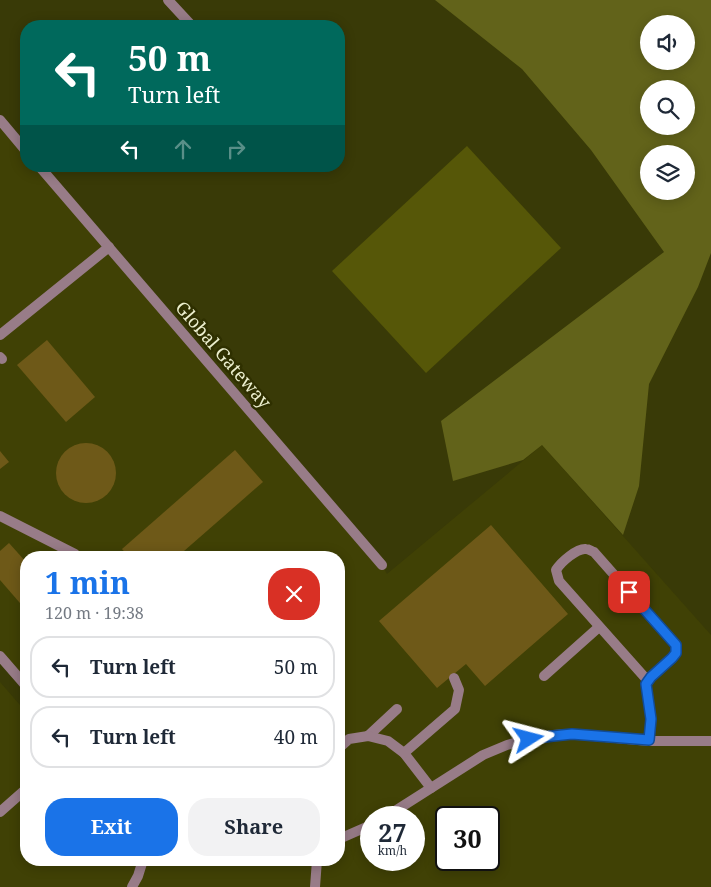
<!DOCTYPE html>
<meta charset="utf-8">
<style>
:root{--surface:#fff;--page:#f2f2f3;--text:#1f2937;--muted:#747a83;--line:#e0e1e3;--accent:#1a73e8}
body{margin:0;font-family:"Noto Serif",serif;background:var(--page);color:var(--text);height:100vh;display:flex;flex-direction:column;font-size:19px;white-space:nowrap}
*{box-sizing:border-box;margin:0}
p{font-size:16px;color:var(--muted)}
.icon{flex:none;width:28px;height:28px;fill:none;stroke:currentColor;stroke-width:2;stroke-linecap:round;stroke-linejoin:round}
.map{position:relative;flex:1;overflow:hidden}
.side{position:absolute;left:20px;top:551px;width:325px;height:315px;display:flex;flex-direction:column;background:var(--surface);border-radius:20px;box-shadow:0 2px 12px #0003}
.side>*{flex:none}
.top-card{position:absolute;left:20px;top:20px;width:325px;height:152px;border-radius:20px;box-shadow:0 2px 12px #0003;background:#00695c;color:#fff;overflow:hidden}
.fabs{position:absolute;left:640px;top:15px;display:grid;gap:10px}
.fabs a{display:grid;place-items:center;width:55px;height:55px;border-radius:50%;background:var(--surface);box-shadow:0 2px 12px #0003;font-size:25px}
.speed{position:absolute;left:360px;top:806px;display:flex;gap:10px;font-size:25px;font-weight:700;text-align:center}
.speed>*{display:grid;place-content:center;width:65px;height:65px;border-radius:50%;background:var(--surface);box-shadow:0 2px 12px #0003;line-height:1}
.speed small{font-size:12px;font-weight:400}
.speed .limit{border:2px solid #111;border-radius:8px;background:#fff;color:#111}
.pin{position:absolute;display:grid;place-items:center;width:42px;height:42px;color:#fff;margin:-21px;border-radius:10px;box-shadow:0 2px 8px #0006}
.me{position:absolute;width:55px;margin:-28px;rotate:81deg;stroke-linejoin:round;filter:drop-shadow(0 0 4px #0008)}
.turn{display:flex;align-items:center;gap:18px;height:105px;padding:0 25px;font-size:22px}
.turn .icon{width:65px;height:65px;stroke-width:2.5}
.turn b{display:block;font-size:35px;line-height:42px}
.lanes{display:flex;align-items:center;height:48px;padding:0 25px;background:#0003;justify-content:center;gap:25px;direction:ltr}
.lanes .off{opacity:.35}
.round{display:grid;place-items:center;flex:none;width:52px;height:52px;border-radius:20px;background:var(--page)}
.head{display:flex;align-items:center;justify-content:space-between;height:85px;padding:0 25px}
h1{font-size:30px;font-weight:700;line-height:38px;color:var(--accent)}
.primary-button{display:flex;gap:10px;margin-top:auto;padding:10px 25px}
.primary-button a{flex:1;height:58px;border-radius:20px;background:var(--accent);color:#fff;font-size:20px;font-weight:700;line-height:58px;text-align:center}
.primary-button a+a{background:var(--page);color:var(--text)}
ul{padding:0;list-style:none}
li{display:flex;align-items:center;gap:15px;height:62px;margin:0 10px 8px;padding:0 15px;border:2px solid var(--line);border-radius:20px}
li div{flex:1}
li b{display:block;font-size:19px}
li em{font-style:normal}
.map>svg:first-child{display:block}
</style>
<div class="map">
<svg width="711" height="887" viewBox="0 0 711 887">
<rect width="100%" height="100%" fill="#393a07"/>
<path fill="#404105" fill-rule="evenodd" d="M 0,120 L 26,151 L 26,166 L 39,166 L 382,565 L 387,574 L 542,445 L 711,635 L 711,887 L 0,887 L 0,682 L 26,712 L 26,860 L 339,860 L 339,558 L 26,558 L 26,686 L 0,656 ZM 371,818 L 414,818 L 414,860 L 371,860 ZM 446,818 L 489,818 L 489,860 L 446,860 Z"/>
<polygon fill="#565708" points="467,146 561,248 426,373 332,271"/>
<path fill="#62631a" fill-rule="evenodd" d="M 435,0 L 711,0 L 711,253 L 698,287 L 649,384 L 639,486 L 623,535 L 542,445 L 523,460 L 453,481 L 441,421 L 664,252 L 591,150 L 522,69 ZM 649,24 L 686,24 L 686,61 L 649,61 ZM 649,89 L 686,89 L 686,126 L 649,126 ZM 649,154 L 686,154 L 686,191 L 649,191 Z"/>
<g fill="#6e5918">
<polygon points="47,340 95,397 66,422 17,365"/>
<circle cx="86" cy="473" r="30"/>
<polygon points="235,450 263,482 176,558 130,558 122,549"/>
<polygon points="0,451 9,462 0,469"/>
<polygon points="491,525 568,614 485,686 466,664 437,688 379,621"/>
<polygon points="9,543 26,562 26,610 0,580 0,551"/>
</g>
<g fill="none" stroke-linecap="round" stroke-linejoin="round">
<g stroke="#987c88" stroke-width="10">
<polyline points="168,0 192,26"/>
<polyline points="0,120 26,151"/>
<polyline points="39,166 382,565"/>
<polyline points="0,335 109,247"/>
<polyline points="0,357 2,359"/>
<polyline points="0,516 75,554 78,558"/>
<polyline points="544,676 599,627"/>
<path d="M 648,681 L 559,581 L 556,570 C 561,562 577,548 586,549 C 589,549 591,551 594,552 L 676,645 L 676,653 L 672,658 L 651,677 L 646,684 L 651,719 L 649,741"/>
<polyline points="368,736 397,709"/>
<polyline points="339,748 349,739 368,736 388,741 404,753 431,788"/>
<polyline points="404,753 455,709 459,690 454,678"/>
<polyline points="132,887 138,876 143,860"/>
<polyline points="315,887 317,860"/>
</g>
<g stroke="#987c88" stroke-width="10">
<polyline points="0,656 26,686"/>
<polyline points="0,812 26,789"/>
<polyline points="384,818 483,755 507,745 529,739 553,735 572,734 649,741 711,741"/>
<polyline points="339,839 371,825"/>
</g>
</g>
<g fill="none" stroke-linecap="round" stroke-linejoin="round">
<defs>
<polyline id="route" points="529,739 553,736 572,734 649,740 651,719 646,684 651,677 672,658 676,653 676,645 629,592"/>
</defs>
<use href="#route" stroke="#114b97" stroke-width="12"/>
<use href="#route" stroke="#1a73e8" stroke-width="9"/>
</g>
<g text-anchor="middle" stroke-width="5" stroke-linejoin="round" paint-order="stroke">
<g font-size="18" fill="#ecefce" stroke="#2f3000">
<text transform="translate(223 355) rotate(49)" y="6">Global Gateway</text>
</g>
</g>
</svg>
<div class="fabs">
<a><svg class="icon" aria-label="sound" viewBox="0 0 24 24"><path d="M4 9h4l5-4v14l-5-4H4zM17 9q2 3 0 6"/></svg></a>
<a><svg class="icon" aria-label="search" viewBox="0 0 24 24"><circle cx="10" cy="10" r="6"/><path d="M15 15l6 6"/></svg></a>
<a><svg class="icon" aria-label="layers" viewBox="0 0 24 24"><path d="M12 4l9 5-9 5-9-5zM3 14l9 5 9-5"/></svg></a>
</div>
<div class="speed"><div>27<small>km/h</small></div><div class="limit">30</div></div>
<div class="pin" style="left:629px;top:592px;background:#d93025"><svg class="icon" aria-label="arrive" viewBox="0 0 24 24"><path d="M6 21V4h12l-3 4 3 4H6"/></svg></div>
<svg class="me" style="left:529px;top:739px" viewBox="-20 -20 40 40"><path d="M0-17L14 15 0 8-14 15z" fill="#1a73e8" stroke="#fff" stroke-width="4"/></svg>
<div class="top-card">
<div class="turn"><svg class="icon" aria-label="left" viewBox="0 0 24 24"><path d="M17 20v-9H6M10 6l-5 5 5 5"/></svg><div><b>50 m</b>Turn left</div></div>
<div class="lanes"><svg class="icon" aria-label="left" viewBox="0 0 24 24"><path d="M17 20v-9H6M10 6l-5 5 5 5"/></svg><svg class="icon off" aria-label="ahead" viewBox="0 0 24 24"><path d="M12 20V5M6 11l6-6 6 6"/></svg><svg class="icon off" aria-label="right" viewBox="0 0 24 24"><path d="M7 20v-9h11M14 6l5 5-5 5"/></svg></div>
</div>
<section class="side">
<div class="head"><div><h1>1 min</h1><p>120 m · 19:38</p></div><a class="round" style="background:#d93025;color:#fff"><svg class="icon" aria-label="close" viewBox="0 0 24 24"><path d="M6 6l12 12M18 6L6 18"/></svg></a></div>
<ul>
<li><svg class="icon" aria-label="left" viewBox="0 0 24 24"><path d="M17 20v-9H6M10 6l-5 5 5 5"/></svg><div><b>Turn left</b></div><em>50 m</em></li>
<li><svg class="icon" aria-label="left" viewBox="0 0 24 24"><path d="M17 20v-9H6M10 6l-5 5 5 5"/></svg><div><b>Turn left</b></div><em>40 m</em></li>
</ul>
<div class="primary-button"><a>Exit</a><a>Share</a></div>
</section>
</div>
